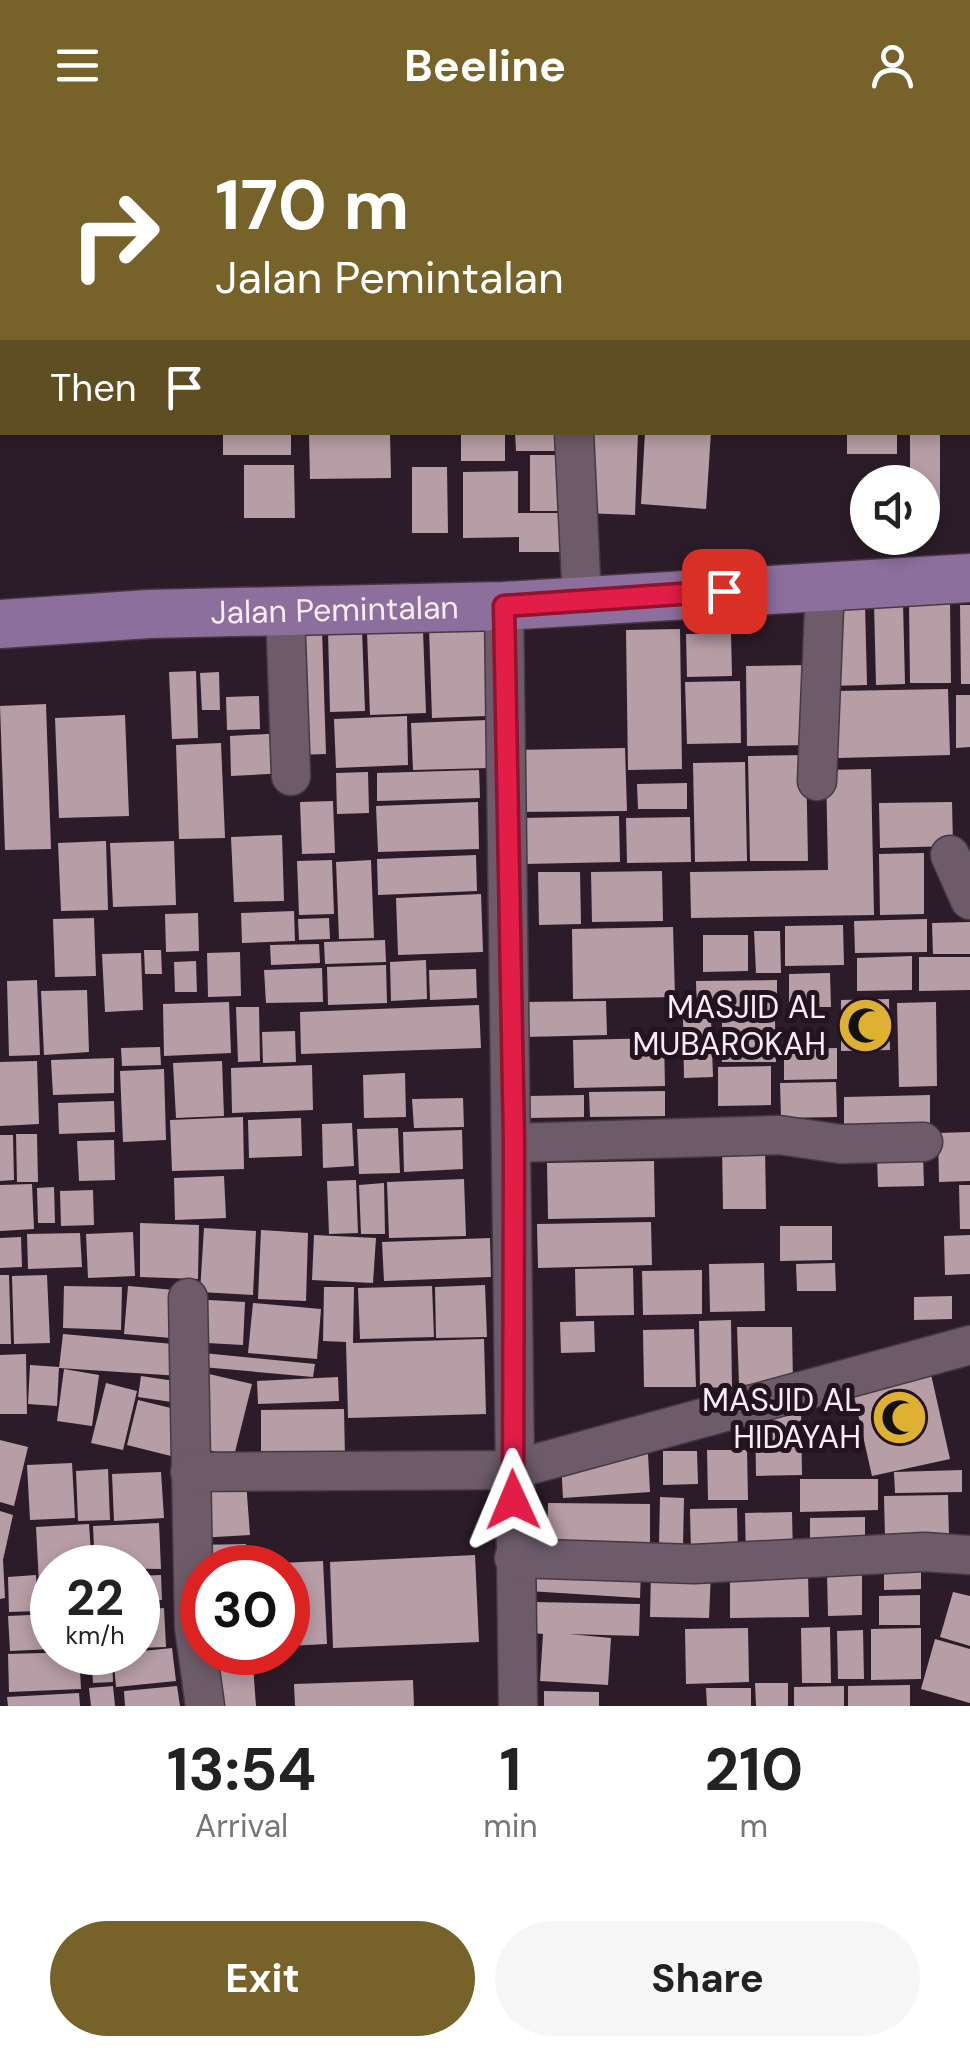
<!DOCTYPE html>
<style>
:root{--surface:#fff;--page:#f6f6f6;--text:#222;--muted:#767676;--accent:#77622a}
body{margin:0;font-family:"DM Sans",sans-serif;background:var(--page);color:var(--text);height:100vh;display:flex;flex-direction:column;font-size:38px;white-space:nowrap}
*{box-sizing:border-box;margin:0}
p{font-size:32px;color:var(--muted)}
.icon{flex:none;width:55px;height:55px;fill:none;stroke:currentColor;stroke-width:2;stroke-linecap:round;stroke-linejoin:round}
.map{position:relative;height:1576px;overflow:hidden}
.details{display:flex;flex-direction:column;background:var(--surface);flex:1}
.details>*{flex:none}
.top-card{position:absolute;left:0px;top:0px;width:970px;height:305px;box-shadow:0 5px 15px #0003;background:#77622a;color:#fff;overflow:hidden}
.controls{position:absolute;left:850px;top:335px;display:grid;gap:20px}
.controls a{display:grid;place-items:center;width:90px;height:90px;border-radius:50%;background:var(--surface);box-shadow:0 5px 15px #0003;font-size:50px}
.speed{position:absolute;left:30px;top:1415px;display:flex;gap:20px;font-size:50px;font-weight:700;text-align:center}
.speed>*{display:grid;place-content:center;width:130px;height:130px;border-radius:50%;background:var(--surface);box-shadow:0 5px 15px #0003;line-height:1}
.speed small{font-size:25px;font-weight:400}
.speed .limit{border:15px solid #d22;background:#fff;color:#111}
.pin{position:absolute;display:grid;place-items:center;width:85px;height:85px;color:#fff;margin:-42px;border-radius:20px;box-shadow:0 5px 15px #0006}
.me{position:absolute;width:110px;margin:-55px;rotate:359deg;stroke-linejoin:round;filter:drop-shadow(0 0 8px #0008)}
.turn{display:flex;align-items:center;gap:35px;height:210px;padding:0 50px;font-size:45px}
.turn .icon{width:130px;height:130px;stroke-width:2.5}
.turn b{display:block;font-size:70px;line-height:85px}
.then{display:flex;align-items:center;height:95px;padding:0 50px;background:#0003;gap:20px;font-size:38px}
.eta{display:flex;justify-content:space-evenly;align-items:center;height:170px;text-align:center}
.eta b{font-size:60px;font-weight:700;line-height:70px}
.action{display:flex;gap:20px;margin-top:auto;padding:20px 50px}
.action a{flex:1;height:115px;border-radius:60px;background:var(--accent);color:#fff;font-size:40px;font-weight:700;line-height:115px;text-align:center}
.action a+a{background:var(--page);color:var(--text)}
header{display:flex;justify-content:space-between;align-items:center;height:130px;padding:0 50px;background:var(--accent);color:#fff;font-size:45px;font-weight:700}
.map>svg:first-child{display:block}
</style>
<header><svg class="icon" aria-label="menu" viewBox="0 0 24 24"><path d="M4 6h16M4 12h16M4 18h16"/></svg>Beeline<svg class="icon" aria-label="person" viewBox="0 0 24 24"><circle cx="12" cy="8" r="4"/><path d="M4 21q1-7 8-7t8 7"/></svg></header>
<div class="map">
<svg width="970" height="1576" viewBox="0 0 970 1576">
<rect width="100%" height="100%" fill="#2c1c29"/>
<g fill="#b79da6">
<rect x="223" y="302" width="68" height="23"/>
<polygon points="309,302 390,302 391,348 310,349"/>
<rect x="461" y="302" width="44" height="29"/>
<polygon points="515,302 561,302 562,321 516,321"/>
<polygon points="584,302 638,302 635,385 582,383"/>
<polygon points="645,302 711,302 706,379 641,374"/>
<rect x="847" y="302" width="50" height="22"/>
<polygon points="910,302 940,302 940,377 922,377 922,352 910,352"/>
<polygon points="530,325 564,325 565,381 530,381"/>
<polygon points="244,335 294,335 295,388 244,388"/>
<polygon points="412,337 447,337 448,403 412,403"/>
<polygon points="518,341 518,383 572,383 573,422 519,422 519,407 463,408 463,342"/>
<polygon points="950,472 951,553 910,553 909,473"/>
<polygon points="865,473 867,555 830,556 829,474"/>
<polygon points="874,473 903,473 905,554 876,555"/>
<polygon points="960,475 970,475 970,554 961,554"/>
<polygon points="484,496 487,586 432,588 429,498"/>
<polygon points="322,499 326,624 296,625 292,500"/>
<polygon points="680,499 682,639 628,640 626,500"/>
<polygon points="362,500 365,581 330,582 328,501"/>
<polygon points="423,500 426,583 370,585 367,502"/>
<polygon points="731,503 732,546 687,547 686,504"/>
<polygon points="810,535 811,615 747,616 746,536"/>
<polygon points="196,541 198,608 172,609 169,542"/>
<polygon points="219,542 220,580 202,580 200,543"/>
<polygon points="740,551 741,613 687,614 685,552"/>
<polygon points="948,559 950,625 838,628 836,561"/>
<polygon points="956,565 970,565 970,617 956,618"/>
<polygon points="259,566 260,599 227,600 226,567"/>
<polygon points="46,574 51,719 5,720 0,576"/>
<polygon points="125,585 129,686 59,688 55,588"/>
<polygon points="407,586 408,635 336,638 334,589"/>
<polygon points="487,590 489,638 413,640 411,593"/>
<polygon points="286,603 287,643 231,646 230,606"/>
<polygon points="221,613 225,708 179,709 176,615"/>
<polygon points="625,618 627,681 513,682 512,620"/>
<polygon points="806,625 808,731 750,731 748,626"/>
<polygon points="745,632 747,731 695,732 693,633"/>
<polygon points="871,639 874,785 691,788 690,742 828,740 826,640"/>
<polygon points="479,640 480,668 377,671 377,643"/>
<polygon points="368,642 369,683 337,684 336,643"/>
<polygon points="687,653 687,679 638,679 637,654"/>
<polygon points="333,671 335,723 302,724 300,672"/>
<polygon points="478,672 479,719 378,722 376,676"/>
<polygon points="952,672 953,716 880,718 879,673"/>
<polygon points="619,686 620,732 524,734 523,688"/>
<polygon points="690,687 691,732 627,733 626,688"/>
<polygon points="282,705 284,771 234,772 231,707"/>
<polygon points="106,711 108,780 61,781 58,713"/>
<polygon points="174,711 176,775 113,777 110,713"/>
<polygon points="924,723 924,784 880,785 879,724"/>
<polygon points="476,725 477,761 378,765 377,729"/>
<polygon points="332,730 334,784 299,785 297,731"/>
<polygon points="371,730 374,808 339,809 336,732"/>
<polygon points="662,741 663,791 592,792 591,742"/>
<polygon points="538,742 580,742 581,794 539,795"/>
<polygon points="481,764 483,822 398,825 396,768"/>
<polygon points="294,781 295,811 242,813 241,783"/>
<polygon points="198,783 199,821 166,822 165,784"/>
<polygon points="94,788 96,846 55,847 53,789"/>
<polygon points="329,788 330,809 299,810 298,789"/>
<polygon points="927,789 927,822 855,823 854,791"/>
<polygon points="970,792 970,824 933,824 932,793"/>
<polygon points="843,795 844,835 785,836 785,796"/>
<polygon points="673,797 675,867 573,869 572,799"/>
<polygon points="754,801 780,801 781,843 756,843"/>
<polygon points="703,805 748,805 748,841 703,842"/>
<polygon points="385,810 386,832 325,834 324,812"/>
<polygon points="319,814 320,833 271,835 270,815"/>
<polygon points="144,820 161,820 162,844 145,844"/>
<polygon points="240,822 241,866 208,867 207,823"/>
<polygon points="141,823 143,880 105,882 102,824"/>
<polygon points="912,826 912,860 857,861 857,828"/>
<polygon points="919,827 970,827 970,860 919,861"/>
<polygon points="426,830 427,869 391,871 390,832"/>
<polygon points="196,831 197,862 175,862 174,832"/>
<polygon points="386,835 387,873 328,875 327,837"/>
<polygon points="322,838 323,872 266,873 264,840"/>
<polygon points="476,839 477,868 430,870 429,840"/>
<polygon points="830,843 831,877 789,877 789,844"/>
<polygon points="37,850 40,925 9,926 7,851"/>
<polygon points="777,850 777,885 697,886 696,851"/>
<polygon points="87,860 89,922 44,925 41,861"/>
<polygon points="889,869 890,920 841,921 841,870"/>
<polygon points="606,871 607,905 524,907 523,872"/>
<polygon points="229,872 231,923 164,926 163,874"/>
<polygon points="936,872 937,956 899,957 897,873"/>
<polygon points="479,875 481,918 301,924 300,882"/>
<polygon points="236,877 259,877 260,931 238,932"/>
<polygon points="683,889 711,889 713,947 684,948"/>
<polygon points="775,890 776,932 722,932 722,891"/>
<polygon points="295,901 296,932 263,933 262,902"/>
<polygon points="664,908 665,956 574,958 573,910"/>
<polygon points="160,917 161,935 122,936 121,918"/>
<polygon points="837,918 837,949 784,950 784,919"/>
<polygon points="114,928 114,963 53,965 51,930"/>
<polygon points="37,931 39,994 0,996 0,932"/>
<polygon points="222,931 224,986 176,988 173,933"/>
<polygon points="312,935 313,980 232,983 231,938"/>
<polygon points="771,936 771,975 718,976 718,937"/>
<polygon points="164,939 166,1010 123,1012 120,941"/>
<polygon points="405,943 406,987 364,988 363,945"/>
<polygon points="836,952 837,987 781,988 780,953"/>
<polygon points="665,961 665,986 590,987 589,962"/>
<polygon points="584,965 584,987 529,988 529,966"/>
<polygon points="930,965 930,999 844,1001 844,967"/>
<polygon points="463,968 464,997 414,998 412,969"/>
<polygon points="114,971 115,1002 59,1004 58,973"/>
<polygon points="243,987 244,1039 172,1041 170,990"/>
<polygon points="301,988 302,1026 249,1028 248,990"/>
<polygon points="352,993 354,1036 323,1038 322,994"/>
<polygon points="398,998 400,1043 359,1044 357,999"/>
<polygon points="462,1000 463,1039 404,1042 403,1002"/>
<polygon points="970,1002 970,1051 939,1052 938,1003"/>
<polygon points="16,1004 37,1004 38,1052 17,1052"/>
<polygon points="0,1005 13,1005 14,1050 0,1051"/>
<polygon points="114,1010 115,1050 79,1051 77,1011"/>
<polygon points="765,1015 766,1079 723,1079 722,1016"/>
<polygon points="923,1025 924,1056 878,1057 877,1026"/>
<polygon points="654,1031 655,1087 548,1089 547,1033"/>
<polygon points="224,1046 226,1088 175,1090 174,1048"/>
<polygon points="464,1049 466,1106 389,1108 387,1052"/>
<polygon points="356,1050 358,1103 329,1104 327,1051"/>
<polygon points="384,1053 385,1104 361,1104 359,1055"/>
<polygon points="32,1054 34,1099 0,1101 0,1055"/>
<polygon points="959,1055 970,1055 970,1099 960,1099"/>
<polygon points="54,1057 55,1093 38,1093 37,1058"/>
<polygon points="93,1060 94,1095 61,1096 60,1061"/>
<polygon points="651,1092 652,1135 538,1138 537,1094"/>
<polygon points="140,1093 199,1095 198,1149 140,1147"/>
<polygon points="780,1096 832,1096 832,1130 780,1131"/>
<polygon points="204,1098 256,1101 253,1165 200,1162"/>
<polygon points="261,1100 308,1103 306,1171 258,1169"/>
<polygon points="133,1102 135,1146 88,1148 86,1104"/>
<polygon points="80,1103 82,1137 28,1139 27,1104"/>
<polygon points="314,1105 376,1108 373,1153 312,1150"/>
<polygon points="970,1105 970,1144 945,1145 944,1106"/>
<polygon points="21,1107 22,1137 0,1138 0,1108"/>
<polygon points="490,1108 491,1147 384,1151 382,1112"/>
<polygon points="764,1133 765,1181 710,1182 709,1134"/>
<polygon points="835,1133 836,1161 797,1161 796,1134"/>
<polygon points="633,1138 634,1185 576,1186 575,1139"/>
<polygon points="702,1140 702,1184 643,1185 642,1141"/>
<polygon points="0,1145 9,1145 11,1214 0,1214"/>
<polygon points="47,1145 50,1213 14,1214 12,1146"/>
<polygon points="485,1155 487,1207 436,1208 435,1157"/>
<polygon points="64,1156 122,1157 121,1200 63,1198"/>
<polygon points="128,1156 187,1161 183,1209 124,1204"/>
<polygon points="432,1156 434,1207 360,1209 358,1158"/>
<polygon points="324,1157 354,1157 353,1213 484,1209 486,1284 348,1288 346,1212 323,1211"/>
<polygon points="952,1166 952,1189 914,1190 914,1167"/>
<polygon points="191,1169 245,1172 243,1215 189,1212"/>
<polygon points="253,1173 321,1179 317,1229 248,1223"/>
<polygon points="731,1190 732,1257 700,1258 699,1191"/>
<polygon points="594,1191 595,1222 561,1223 560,1192"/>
<polygon points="737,1197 792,1197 793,1254 739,1255"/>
<polygon points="694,1199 696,1257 644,1257 643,1200"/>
<polygon points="63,1204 184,1215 180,1246 59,1238"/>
<polygon points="203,1223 315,1234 313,1247 202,1237"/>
<polygon points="26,1224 27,1284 0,1284 0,1225"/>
<polygon points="928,1231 950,1329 872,1346 850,1248"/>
<polygon points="30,1235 59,1237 57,1276 28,1274"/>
<polygon points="64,1239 99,1245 92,1296 57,1291"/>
<polygon points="209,1244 252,1254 234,1326 192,1316"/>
<polygon points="141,1246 188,1253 185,1274 138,1267"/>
<polygon points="338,1247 339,1271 258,1274 257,1251"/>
<polygon points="106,1253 137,1261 123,1320 91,1313"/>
<polygon points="138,1270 183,1281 171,1326 127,1315"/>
<polygon points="344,1279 345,1329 261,1329 261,1280"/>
<polygon points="801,1281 802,1345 756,1346 755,1282"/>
<polygon points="0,1310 28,1317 14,1376 0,1372"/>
<polygon points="707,1320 747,1320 748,1370 708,1370"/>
<polygon points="663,1321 697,1321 698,1354 663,1355"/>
<polygon points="648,1324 650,1362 563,1368 561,1331"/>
<polygon points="72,1333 75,1388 30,1390 27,1335"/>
<polygon points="108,1339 110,1390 78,1391 76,1341"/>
<polygon points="962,1340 962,1362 895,1363 894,1342"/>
<polygon points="161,1342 164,1388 114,1391 112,1344"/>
<polygon points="800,1349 878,1349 878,1380 800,1382"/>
<polygon points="246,1351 250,1405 198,1408 194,1354"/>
<polygon points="948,1365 949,1406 885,1407 884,1366"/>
<polygon points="660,1367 684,1368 683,1417 659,1416"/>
<polygon points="548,1373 650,1374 650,1415 547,1414"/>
<polygon points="737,1378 738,1424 691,1424 690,1379"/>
<polygon points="0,1381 13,1385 3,1430 5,1468 0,1469"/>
<polygon points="792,1382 793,1427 746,1428 745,1383"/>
<polygon points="865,1387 865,1414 810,1415 810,1388"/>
<polygon points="159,1393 161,1439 95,1438 93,1396"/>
<polygon points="89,1394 92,1438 52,1438 52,1453 39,1454 36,1397"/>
<polygon points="246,1414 247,1438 202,1438 197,1415"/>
<polygon points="475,1425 479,1512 333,1518 330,1432"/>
<polygon points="323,1431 327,1514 288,1516 288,1438 260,1434"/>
<polygon points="530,1432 641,1439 640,1468 528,1461"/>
<polygon points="921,1434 921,1459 884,1460 884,1435"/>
<polygon points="651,1441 711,1443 709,1488 650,1487"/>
<polygon points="808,1444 809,1487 730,1488 730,1446"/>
<polygon points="827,1444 862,1444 862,1485 828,1486"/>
<polygon points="36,1445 38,1481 9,1482 8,1447"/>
<polygon points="161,1445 162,1470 138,1472 138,1446"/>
<polygon points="953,1462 970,1466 970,1516 940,1507"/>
<polygon points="920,1465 920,1495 879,1495 879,1466"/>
<polygon points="533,1472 640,1474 639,1506 569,1504 611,1508 608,1555 540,1551 543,1504 532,1503"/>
<polygon points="164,1478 166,1517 138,1518 138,1480"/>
<polygon points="52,1484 52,1519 10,1521 8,1486"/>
<polygon points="830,1497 831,1553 802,1553 801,1498"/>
<polygon points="748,1498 749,1552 686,1554 685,1499"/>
<polygon points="921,1498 921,1549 871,1550 871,1499"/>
<polygon points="863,1500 864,1549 838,1549 837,1501"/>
<polygon points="935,1509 970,1519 970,1573 921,1559"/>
<polygon points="172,1518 176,1551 116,1557 113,1524"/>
<polygon points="79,1522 81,1559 9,1562 8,1524"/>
<polygon points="206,1522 252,1522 256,1576 211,1576"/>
<polygon points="112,1524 113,1552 93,1553 91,1525"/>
<polygon points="413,1550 414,1576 295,1576 294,1554"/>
<polygon points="755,1553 788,1553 788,1576 756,1576"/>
<polygon points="910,1555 910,1576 848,1576 848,1556"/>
<polygon points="113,1556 115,1576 91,1576 89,1558"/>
<polygon points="177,1556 180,1576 125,1576 124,1561"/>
<polygon points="844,1556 844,1576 794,1576 794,1557"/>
<polygon points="706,1558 751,1558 751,1576 707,1576"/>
<polygon points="544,1561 599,1562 599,1576 544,1576"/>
<polygon points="79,1563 80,1576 8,1576 7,1567"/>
</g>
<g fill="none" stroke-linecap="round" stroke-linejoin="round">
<defs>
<g id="minor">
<polyline points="507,2 507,0"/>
<polyline points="0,35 2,35"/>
<polyline points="574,302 582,471"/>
<polyline points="504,476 518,1576"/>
<polyline points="285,481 291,646"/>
<polyline points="817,651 825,454"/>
<polyline points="950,725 970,770"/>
<polyline points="514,1013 779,1005 841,1014 923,1012"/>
<polyline points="188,1168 194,1497 205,1576"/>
<polyline points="190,1342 512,1340 970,1215"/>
<polyline points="514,1428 694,1434 924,1422 970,1425"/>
</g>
<g id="major">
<path id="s1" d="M 0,494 L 149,484 L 504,476 L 970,448"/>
</g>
</defs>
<use href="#minor" stroke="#463944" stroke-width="41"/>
<use href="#major" stroke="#463944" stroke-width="51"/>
<use href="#minor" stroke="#6d5b69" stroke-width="38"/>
<use href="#major" stroke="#8d6f9d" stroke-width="48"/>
</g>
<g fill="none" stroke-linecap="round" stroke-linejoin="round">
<defs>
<polyline id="route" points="513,1370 514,1013 504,476 724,461"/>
</defs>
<use href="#route" stroke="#92132f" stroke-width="25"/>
<use href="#route" stroke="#e11d48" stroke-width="18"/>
</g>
<defs>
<symbol id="mosque-disc" viewBox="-11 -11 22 22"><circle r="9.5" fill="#deb133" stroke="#22131f"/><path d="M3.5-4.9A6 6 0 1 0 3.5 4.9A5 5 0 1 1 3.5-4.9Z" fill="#111"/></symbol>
</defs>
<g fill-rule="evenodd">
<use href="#mosque-disc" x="834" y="864" width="63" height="63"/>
<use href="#mosque-disc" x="868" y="1256" width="63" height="63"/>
</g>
<g text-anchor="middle" stroke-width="10" stroke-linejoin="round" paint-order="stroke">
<g font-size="32" fill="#f8edf5" stroke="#22131f">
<text dy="11" stroke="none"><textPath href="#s1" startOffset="335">Jalan Pemintalan</textPath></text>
</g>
<g font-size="32" fill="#f8edf5" stroke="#22131f" text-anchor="end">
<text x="826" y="888">MASJID AL<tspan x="826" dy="37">MUBAROKAH</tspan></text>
<text x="861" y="1281">MASJID AL<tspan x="861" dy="37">HIDAYAH</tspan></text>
</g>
</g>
</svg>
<div class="controls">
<a><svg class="icon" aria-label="sound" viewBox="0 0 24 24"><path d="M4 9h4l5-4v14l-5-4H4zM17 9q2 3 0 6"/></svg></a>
</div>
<div class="speed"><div>22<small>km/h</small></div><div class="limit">30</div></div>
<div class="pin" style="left:724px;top:461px;background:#d93025"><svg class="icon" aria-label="arrive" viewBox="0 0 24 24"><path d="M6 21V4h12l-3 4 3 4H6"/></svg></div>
<svg class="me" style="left:513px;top:1370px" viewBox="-20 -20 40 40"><path d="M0-17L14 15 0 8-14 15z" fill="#e11d48" stroke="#fff" stroke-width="4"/></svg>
<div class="top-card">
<div class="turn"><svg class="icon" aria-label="right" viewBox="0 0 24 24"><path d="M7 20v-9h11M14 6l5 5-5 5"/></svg><div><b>170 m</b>Jalan Pemintalan</div></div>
<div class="then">Then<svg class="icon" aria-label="arrive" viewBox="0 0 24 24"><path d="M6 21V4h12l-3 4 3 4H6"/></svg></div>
</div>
</div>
<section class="details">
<div class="eta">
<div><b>13:54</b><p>Arrival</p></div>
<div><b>1</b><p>min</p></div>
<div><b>210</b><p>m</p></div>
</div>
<div class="action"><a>Exit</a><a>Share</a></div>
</section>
